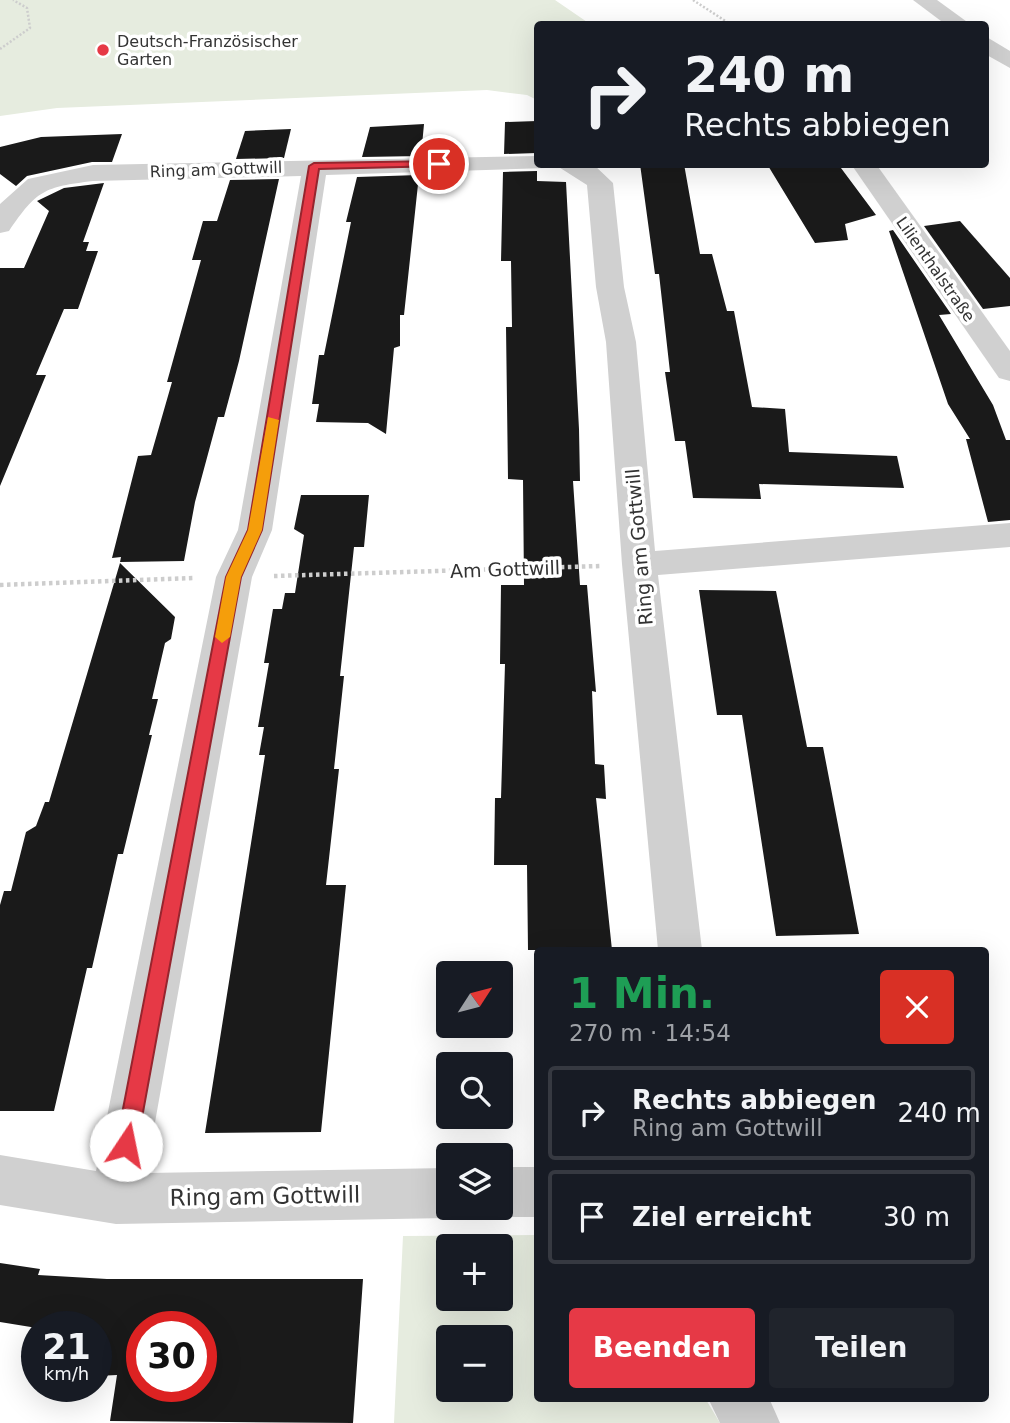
<!DOCTYPE html>
<html lang="de">
<meta charset="utf-8">
<style>
:root{--surface:#171b24;--page:#20242c;--text:#f1f3f6;--muted:#9ea1a6;--line:#363941;--accent:#e63946}
body{margin:0;font-family:"DejaVu Sans",sans-serif;background:var(--page);color:var(--text);height:100vh;display:flex;flex-direction:column;font-size:26px;white-space:nowrap}
*{box-sizing:border-box;margin:0}
p{font-size:23px;color:var(--muted)}
.icon{flex:none;width:38px;height:38px;fill:none;stroke:currentColor;stroke-width:2;stroke-linecap:round;stroke-linejoin:round}
.map{position:relative;flex:1;overflow:hidden}
.sheet{position:absolute;left:534px;top:947px;width:455px;height:455px;display:flex;flex-direction:column;background:var(--surface);border-radius:7px;box-shadow:0 7px 28px #0002}
.sheet>*{flex:none}
.banner{position:absolute;left:534px;top:21px;width:455px;height:147px;border-radius:7px;box-shadow:0 7px 28px #0002;background:#171b24;color:var(--text);overflow:hidden}
.needle{width:46px;rotate:54deg}
.controls{position:absolute;left:436px;top:961px;display:grid;gap:14px}
.controls a{display:grid;place-items:center;width:77px;height:77px;border-radius:7px;background:var(--surface);box-shadow:0 7px 28px #0002;font-size:35px}
.speed{position:absolute;left:21px;top:1311px;display:flex;gap:14px;font-size:35px;font-weight:700;text-align:center}
.speed>*{display:grid;place-content:center;width:91px;height:91px;border-radius:50%;background:var(--surface);box-shadow:0 7px 28px #0002;line-height:1}
.speed small{font-size:18px;font-weight:400}
.speed .limit{border:10px solid #d22;background:#fff;color:#111}
.pin{position:absolute;display:grid;place-items:center;width:60px;height:60px;color:#fff;margin:-30px;border:4px solid #fff;border-radius:50%;box-shadow:0 2px 7px #0007}
.me{position:absolute;width:77px;margin:-38px;rotate:11deg;stroke-linejoin:round;filter:drop-shadow(0 0 5px #0008)}
.turn{display:flex;align-items:center;gap:24px;height:147px;padding:0 35px;font-size:32px}
.turn .icon{width:91px;height:91px;stroke-width:2.5}
.turn b{display:block;font-size:49px;line-height:60px}
.round{display:grid;place-items:center;flex:none;width:74px;height:74px;border-radius:7px;background:var(--page)}
.overview{display:flex;align-items:center;justify-content:space-between;height:119px;padding:0 35px}
h1{font-size:42px;font-weight:800;line-height:52px;color:#1e9e55}
.primary-button{display:flex;gap:14px;margin-top:auto;padding:14px 35px}
.primary-button a{flex:1;height:80px;border-radius:7px;background:var(--accent);color:#fff;font-size:28px;font-weight:800;line-height:80px;text-align:center}
.primary-button a+a{background:var(--page);color:var(--text)}
ul{padding:0;list-style:none}
li{display:flex;align-items:center;gap:21px;height:94px;margin:0 14px 10px;padding:0 21px;border:4px solid var(--line);border-radius:7px}
li div{flex:1}
li b{display:block;font-size:26px}
li em{font-style:normal}
.map>svg:first-child{display:block}
</style>
<div class="map">
<svg width="1010" height="1423" viewBox="0 0 1010 1423">
<rect width="100%" height="100%" fill="#fff"/>
<g fill="#e6ecdf" fill-rule="evenodd">
<polygon points="0,0 555,0 590,24 537,24 537,100 527,95 487,90 57,108 0,116"/>
<path d="M 537,1235 L 537,1398 L 705,1398 L 720,1423 L 394,1423 L 403,1236 ZM 448,1246 L 500,1246 L 500,1298 L 448,1298 ZM 448,1337 L 500,1337 L 500,1390 L 448,1390 Z"/>
</g>
<g fill="#1a1a1a" fill-rule="evenodd">
<polygon points="537,121 537,153 504,154 505,122"/>
<polygon points="424,124 421,156 362,157 370,127"/>
<polygon points="291,129 284,158 236,159 245,131"/>
<polygon points="122,134 112,162 92,162 27,176 16,186 0,174 0,147 41,137"/>
<polygon points="640,164 684,164 700,254 712,254 727,311 734,311 752,407 785,409 789,452 897,456 904,488 759,484 761,499 693,498 685,441 675,441 665,372 670,372 659,274 655,274"/>
<polygon points="767,164 838,164 876,215 845,224 848,240 815,243"/>
<polygon points="537,171 537,181 566,182 579,429 580,481 573,481 580,585 587,585 596,692 592,691 595,764 604,765 606,799 596,798 612,950 528,950 527,865 494,865 495,798 501,798 505,664 500,664 501,585 524,585 523,480 508,479 506,327 512,327 511,261 501,261 503,172"/>
<polygon points="419,175 404,315 400,315 400,346 394,348 386,434 368,423 316,422 319,404 312,404 319,355 324,355 351,222 346,222 357,177"/>
<polygon points="279,179 239,361 224,417 218,417 195,502 184,561 120,562 121,557 112,558 138,456 151,455 172,382 167,382 201,260 192,260 203,221 217,221 230,180"/>
<polygon points="104,183 83,242 89,242 86,251 98,251 78,309 64,309 36,375 46,375 0,486 0,268 24,268 49,211 37,201 64,188"/>
<polygon points="960,221 1010,278 1010,306 983,309 924,226"/>
<polygon points="893,230 951,314 939,315 993,405 1006,440 1010,440 1010,520 988,522 966,439 970,439 948,404 889,231"/>
<polygon points="301,495 369,495 364,547 354,547 340,676 344,676 334,769 339,769 326,885 346,885 321,1132 205,1133 265,755 259,755 264,727 258,727 269,663 264,663 273,609 282,609 285,593 295,593 304,535 294,529"/>
<polygon points="120,563 175,617 171,639 165,643 152,699 158,699 149,735 152,735 123,854 118,854 92,968 87,968 54,1111 0,1111 0,905 4,891 11,891 26,832 36,826 45,802 49,802"/>
<polygon points="699,590 776,591 807,747 823,747 859,934 776,936 742,715 717,715"/>
<path d="M 0,1263 L 40,1269 L 38,1275 L 107,1279 L 363,1279 L 353,1423 L 110,1421 L 117,1375 L 96,1376 L 96,1326 L 37,1328 L 0,1322 ZM 142,1326 L 201,1326 L 201,1386 L 142,1386 Z"/>
</g>
<g fill="none" stroke-linecap="round" stroke-linejoin="round">
<g stroke="#cdcdcd" stroke-width="2.5" stroke-dasharray="2 2" stroke-linecap="butt">
<polyline points="693,0 730,24"/>
<polyline points="0,49 30,28 27,8 13,0"/>
</g>
<g stroke="#cdcdcd" stroke-width="4.5" stroke-dasharray="3.5 3.5" stroke-linecap="butt">
<polyline points="274,576 601,566"/>
<polyline points="0,585 195,578"/>
</g>
<g fill="#d0d0d0" fill-rule="evenodd">
<polygon points="913,0 937,0 970,24 945,24"/>
<polygon points="985,36 1010,51 1010,68 985,54"/>
<path d="M 537,156 L 537,164 L 548,164 L 546,168 L 326,175 L 272,530 L 252,577 L 146,1173 L 448,1168 L 448,1208 L 467,1208 L 466,1211 L 448,1218 L 116,1224 L 0,1205 L 0,1155 L 96,1171 L 216,577 L 238,530 L 301,176 L 93,181 C 44,187 37,190 9,231 L 0,233 L 0,204 L 28,179 L 93,165 Z"/>
<polygon points="554,164 593,164 613,183 624,287 636,342 655,551 1010,523 1010,547 658,575 702,950 658,950 622,564 606,342 596,287 587,185"/>
<polygon points="851,164 876,164 1010,351 1010,381 999,378"/>
<polygon points="500,1167 537,1167 537,1217 500,1217 482,1210 481,1208 500,1208"/>
<polygon points="708,1398 769,1398 780,1423 720,1423"/>
</g>
</g>
<polygon fill="#e63946" stroke="#96252e" stroke-width="2" points="439,161 443,162 443,166 319,169 262,530 241,577 137,1145 134,1152 126,1155 119,1152 116,1145 226,577 248,530 309,166 314,163"/>
<polygon fill="#f59e0b" points="268,417 279,420 262,530 241,577 230,637 222,643 215,637 226,577 248,530"/>
<circle fill="#e63946" stroke="#fff" stroke-width="2.5" cx="103" cy="50" r="7"/>
<g text-anchor="middle" stroke-width="7" stroke-linejoin="round" paint-order="stroke">
<g font-size="16" fill="#333" stroke="#fff" text-anchor="start">
<text x="117" y="47">Deutsch-Französischer<tspan x="117" dy="18">Garten</tspan></text>
</g>
<g font-size="16" fill="#333" stroke="#fff">
<text transform="translate(216 169) rotate(-2)" y="6">Ring am Gottwill</text>
<text transform="translate(936 269) rotate(55)" y="6">Lilienthalstraße</text>
</g>
<g font-size="19" fill="#333" stroke="#fff">
<text transform="translate(639 547) rotate(-95)" y="7">Ring am Gottwill</text>
<text transform="translate(505 569) rotate(-2)" y="7">Am Gottwill</text>
</g>
<g font-size="23" fill="#333" stroke="#fff">
<text transform="translate(265 1196) rotate(-1)" y="8">Ring am Gottwill</text>
</g>
</g>
</svg>
<div class="controls">
<a><svg class="needle" viewBox="-14 -14 28 28"><path d="M0-13l5 13h-10z" fill="#e53935"/><path d="M0 13l5-13h-10z" fill="#9ea1a6"/></svg></a>
<a><svg class="icon" aria-label="search" viewBox="0 0 24 24"><circle cx="10" cy="10" r="6"/><path d="M15 15l6 6"/></svg></a>
<a><svg class="icon" aria-label="layers" viewBox="0 0 24 24"><path d="M12 4l9 5-9 5-9-5zM3 14l9 5 9-5"/></svg></a>
<a>+</a>
<a>−</a>
</div>
<div class="speed"><div>21<small>km/h</small></div><div class="limit">30</div></div>
<div class="pin" style="left:439px;top:164px;background:#d93025"><svg class="icon" aria-label="arrive" viewBox="0 0 24 24"><path d="M6 21V4h12l-3 4 3 4H6"/></svg></div>
<svg class="me" style="left:126px;top:1145px" viewBox="-20 -20 40 40"><circle r="19" fill="#fff"/><path d="M0-13L10 11 0 6-10 11z" fill="#e63946"/></svg>
<div class="banner">
<div class="turn"><svg class="icon" aria-label="right" viewBox="0 0 24 24"><path d="M7 20v-9h11M14 6l5 5-5 5"/></svg><div><b>240 m</b>Rechts abbiegen</div></div>
</div>
<section class="sheet">
<div class="overview"><div><h1>1 Min.</h1><p>270 m · 14:54</p></div><a class="round" style="background:#d93025;color:#fff"><svg class="icon" aria-label="close" viewBox="0 0 24 24"><path d="M6 6l12 12M18 6L6 18"/></svg></a></div>
<ul>
<li><svg class="icon" aria-label="right" viewBox="0 0 24 24"><path d="M7 20v-9h11M14 6l5 5-5 5"/></svg><div><b>Rechts abbiegen</b><p>Ring am Gottwill</p></div><em>240 m</em></li>
<li><svg class="icon" aria-label="arrive" viewBox="0 0 24 24"><path d="M6 21V4h12l-3 4 3 4H6"/></svg><div><b>Ziel erreicht</b></div><em>30 m</em></li>
</ul>
<div class="primary-button"><a>Beenden</a><a>Teilen</a></div>
</section>
</div>
